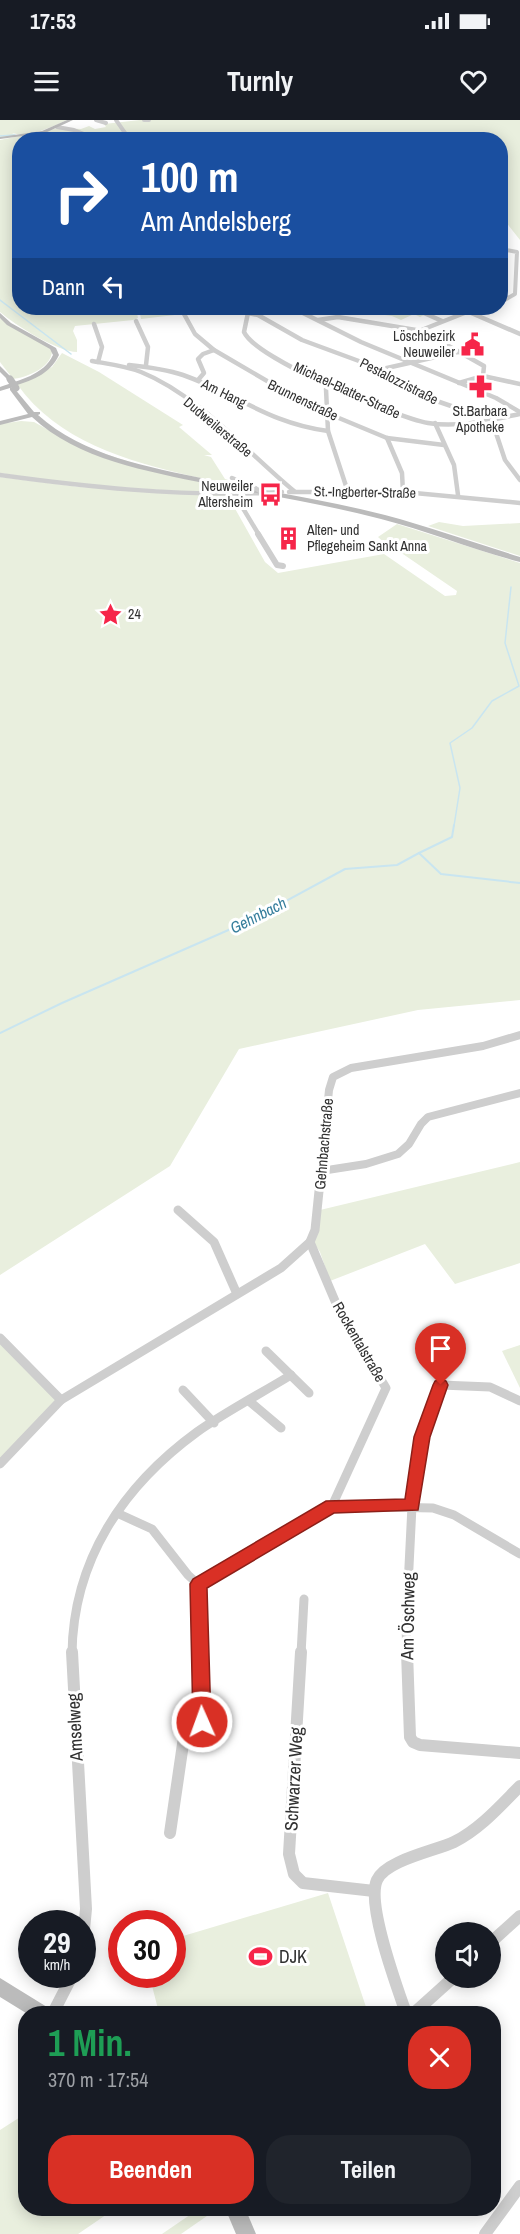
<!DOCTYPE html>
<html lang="de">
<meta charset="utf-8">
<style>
:root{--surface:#171b24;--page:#20242c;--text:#f1f3f6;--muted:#9ea1a6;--accent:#d93025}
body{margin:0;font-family:"Archivo Narrow",sans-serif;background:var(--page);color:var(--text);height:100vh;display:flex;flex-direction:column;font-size:22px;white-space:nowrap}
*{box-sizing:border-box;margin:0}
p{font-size:20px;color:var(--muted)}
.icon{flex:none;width:33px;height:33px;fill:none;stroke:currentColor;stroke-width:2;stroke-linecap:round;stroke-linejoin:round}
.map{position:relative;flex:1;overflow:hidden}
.side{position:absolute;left:18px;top:1886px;width:483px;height:210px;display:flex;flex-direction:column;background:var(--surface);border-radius:24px;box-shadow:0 3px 15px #0003}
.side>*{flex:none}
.guide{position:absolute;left:12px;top:12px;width:496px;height:183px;border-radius:24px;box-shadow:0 3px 15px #0003;background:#1a4fa0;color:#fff;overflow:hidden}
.tools{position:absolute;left:435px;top:1802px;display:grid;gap:12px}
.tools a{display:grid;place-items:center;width:66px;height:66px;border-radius:50%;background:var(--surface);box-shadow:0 3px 15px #0003;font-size:30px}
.speed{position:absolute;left:18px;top:1790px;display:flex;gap:12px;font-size:30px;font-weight:700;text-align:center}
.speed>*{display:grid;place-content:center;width:78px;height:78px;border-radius:50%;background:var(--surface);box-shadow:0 3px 15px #0003;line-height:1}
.speed small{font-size:15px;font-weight:400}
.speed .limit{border:9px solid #d22;background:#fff;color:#111}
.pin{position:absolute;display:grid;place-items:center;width:51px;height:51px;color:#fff;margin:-62px -26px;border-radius:50% 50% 50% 0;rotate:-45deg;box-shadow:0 0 6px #0007}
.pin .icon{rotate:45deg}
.me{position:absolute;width:66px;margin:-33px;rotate:358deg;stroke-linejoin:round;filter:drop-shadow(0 0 4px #0008)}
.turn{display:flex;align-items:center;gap:21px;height:126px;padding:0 30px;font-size:27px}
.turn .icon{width:78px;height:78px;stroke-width:2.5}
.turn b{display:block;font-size:42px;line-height:51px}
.then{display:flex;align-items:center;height:57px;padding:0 30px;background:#0003;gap:12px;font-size:22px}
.round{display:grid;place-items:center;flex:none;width:63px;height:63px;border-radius:24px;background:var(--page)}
.overview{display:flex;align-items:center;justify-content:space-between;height:102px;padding:0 30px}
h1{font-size:36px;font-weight:800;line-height:45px;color:#1e9e55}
.action{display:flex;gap:12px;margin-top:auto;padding:12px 30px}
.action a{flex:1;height:69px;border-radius:24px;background:var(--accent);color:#fff;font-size:24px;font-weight:800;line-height:69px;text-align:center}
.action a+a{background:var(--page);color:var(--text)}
.status{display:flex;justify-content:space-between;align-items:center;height:42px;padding:0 30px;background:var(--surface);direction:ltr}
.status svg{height:16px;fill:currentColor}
header{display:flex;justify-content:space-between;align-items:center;height:78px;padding:0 30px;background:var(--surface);font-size:27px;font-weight:800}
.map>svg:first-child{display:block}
</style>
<div class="status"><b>17:53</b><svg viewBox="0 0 49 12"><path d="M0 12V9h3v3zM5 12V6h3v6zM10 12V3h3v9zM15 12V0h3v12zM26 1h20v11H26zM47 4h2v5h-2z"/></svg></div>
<header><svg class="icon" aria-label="menu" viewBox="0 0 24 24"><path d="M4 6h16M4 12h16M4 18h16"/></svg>Turnly<svg class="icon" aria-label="heart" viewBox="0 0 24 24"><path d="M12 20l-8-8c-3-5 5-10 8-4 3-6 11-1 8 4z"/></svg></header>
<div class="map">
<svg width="520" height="2114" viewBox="0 0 520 2114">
<rect width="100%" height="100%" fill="#fff"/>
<g fill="#e9efde">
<path d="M 0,0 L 67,0 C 51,7 30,18 12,13 L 17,16 L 0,18 Z"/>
<path d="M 140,0 L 520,0 L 520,120 L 501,96 L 501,20 L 20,20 L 20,188 L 136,188 L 138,198 L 133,200 L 75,206 L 73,211 L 77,220 L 77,232 C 58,232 15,205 0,192 L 0,20 L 59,8 L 81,9 L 89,6 L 95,9 L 106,7 L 104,4 Z"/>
<polygon points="139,188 234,188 141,199"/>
<polygon points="335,188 420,188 430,192 420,197 414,194 401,200 392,196"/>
<path d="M 0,198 L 47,225 L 52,232 C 50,248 28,257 13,259 L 0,242 Z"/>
<path d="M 62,233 L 99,252 L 183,305 L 179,307 L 212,335 L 204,335 L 211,337 L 225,359 L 241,364 C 226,366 206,359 191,356 C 127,341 57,321 17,264 L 52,247 Z"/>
<polygon points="21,301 34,302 74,324 171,355 239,371 207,373 72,364 0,353 0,304"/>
<polygon points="0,357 80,367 233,376 233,385 265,442 278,453 384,434 445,476 456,475 457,471 400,432 422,427 406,421 387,425 378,417 397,404 520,443 520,880 418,890 239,929 170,1046 0,1155"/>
<polygon points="439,402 463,406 520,403 520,436 428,406"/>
<polygon points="520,1042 520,1143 455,1164 425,1124 330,1161 320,1132 314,1123 320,1090"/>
<polygon points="0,1220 58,1280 0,1341"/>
<polygon points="520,1225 520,1268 502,1231"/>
<polygon points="328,1773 368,1893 159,1893 149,1854 172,1854 173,1819"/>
<polygon points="25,1994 26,2088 116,2088 78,2114 0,2114 0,2010"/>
<polygon points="200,2088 217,2089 181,2114 162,2114"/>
</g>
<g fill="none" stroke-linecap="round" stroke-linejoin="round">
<g stroke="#c9e5f0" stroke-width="1.5">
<polyline points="0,16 15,15"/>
<polyline points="0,180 71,234"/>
<polyline points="454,706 460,668 450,623 472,608 492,581 519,566 505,523 511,467"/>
</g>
<g stroke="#c9e5f0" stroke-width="2">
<polyline points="419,733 452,717 454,705"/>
<polyline points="0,913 62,883 249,801 345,749 397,745 419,733 441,754 520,763"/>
</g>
<g stroke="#cecece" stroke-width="4">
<polyline points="96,0 106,3"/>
<polyline points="116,0 130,20"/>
<polyline points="144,0 149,0"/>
<polyline points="57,7 74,10 99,20"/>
<polyline points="501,129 517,132 515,174 501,182"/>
</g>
<g stroke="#cecece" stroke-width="4.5">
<path d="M 249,188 L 244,212 C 256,239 396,297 428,303 C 458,308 491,300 520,294"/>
<polyline points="293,188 361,222 496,278 520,292"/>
<polyline points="469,192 520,214"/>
<polyline points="248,193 258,195 302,220 367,244 425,277 486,298 494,307 505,340 520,360"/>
<polyline points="424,193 442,201"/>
<polyline points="184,194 195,214 214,230 310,286 387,318 444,325"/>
<polyline points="318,200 338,197 422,211 484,246 483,256 520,264"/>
<polyline points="136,201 148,227 146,245"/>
<polyline points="94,204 102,227 98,242"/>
<polyline points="419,211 477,188"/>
<path d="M 92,241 C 109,244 126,246 141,252 C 198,275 247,332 294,371"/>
<path d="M 129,245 C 148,247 165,249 183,255 C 237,274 268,303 328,311"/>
<polyline points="378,250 458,232"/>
<polyline points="198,260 204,253 198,239 203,234 214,230"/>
<polyline points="459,263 483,256"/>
<polyline points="331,265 326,269 328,311 347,369"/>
<polyline points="435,303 454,345 458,375"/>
<polyline points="387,318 402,353 403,372"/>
<path d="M 0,355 C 87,367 175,376 263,373"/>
<polyline points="232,358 255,368"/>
<polyline points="289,372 404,372 520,383"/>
<polyline points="240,374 238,380 259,415"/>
</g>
<polyline stroke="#cecece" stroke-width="6" points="258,414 277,445 283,446"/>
<g stroke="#cecece" stroke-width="8">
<polyline points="321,1051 366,1044 398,1034 409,1024 421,1004 428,997 520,973"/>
<polyline points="319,1073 329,970 333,957 351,948 483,926 520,915"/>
</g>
<g stroke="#cecece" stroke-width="9">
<polyline points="178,1090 214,1122 237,1174"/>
<polyline points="310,1122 338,1188 386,1268 332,1386"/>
<polyline points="0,1218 61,1280"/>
<polyline points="266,1231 309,1273"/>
<polyline points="183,1270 214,1303"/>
<polyline points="249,1281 281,1308"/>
<polyline points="0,1344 61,1280 281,1148 310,1122 315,1110 319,1071"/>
<polyline points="117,1393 152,1409 188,1455 199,1465"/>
<path d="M 72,1534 C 73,1440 123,1366 197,1312 C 227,1291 260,1274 291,1255"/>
<polyline points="201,1534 199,1465 332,1386 433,1388 454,1395 520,1434"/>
<polyline points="301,1534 304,1479"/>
<polyline points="407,1534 406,1507 412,1386 422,1317 441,1265 490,1267 520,1281"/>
</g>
<g stroke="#cecece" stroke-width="12">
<polyline points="72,1532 86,1789 82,1830"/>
<polyline points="301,1532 289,1734 294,1754 303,1763 374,1771"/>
<polyline points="407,1532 410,1617 413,1622 420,1625 520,1633"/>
<polyline points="170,1713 184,1617 197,1616 202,1601 200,1532"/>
<polyline points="490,1823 520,1796"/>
<polyline points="53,1893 73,1854"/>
<path d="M 406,1893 C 397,1867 366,1784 377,1760 C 386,1740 435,1731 454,1722 C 480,1709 500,1686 520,1666"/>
<polyline points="414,1893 454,1857"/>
<polyline points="485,2114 520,2066"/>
</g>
<g fill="#bbb" fill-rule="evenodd">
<polygon points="67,0 73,0 45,13 0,19 0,17 42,11"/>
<path d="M 0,193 L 11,203 L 56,228 L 59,235 C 50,255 30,261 11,267 L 14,268 L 34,292 L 40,292 L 40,294 L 38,295 C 83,336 149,347 206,359 C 265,371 327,380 385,395 C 430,407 475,423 520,437 L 520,442 C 473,430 428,411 381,399 C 324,384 265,375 208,364 C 147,351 78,340 32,297 L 0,305 L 0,301 L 28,294 L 10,270 L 10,268 L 0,271 L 0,267 C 19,260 44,255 53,235 L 50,229 L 7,205 L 0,198 Z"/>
<polygon points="0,246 12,258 12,260 8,260 0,252"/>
<polygon points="0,1858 47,1887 50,1893 26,1893 0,1877"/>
<polygon points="225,2088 245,2088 256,2114 236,2114"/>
</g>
<polyline stroke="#cecece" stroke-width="4.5" points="255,368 263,373 282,372"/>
<polyline stroke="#bbb" stroke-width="7" points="10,259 16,268"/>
</g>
<polygon fill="#d93025" stroke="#8d1f18" stroke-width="1.5" points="441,1259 446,1261 448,1265 430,1317 418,1390 334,1393 207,1468 211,1602 208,1607 202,1610 196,1607 193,1602 190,1464 193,1459 326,1381 405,1379 414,1317 433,1265 435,1261"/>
<defs>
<symbol id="civic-bare" viewBox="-9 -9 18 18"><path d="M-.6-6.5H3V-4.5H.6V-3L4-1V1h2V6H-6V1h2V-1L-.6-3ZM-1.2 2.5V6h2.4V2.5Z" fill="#f62549" stroke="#fff" stroke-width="2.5" paint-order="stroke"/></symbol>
<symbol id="pharmacy-bare" viewBox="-9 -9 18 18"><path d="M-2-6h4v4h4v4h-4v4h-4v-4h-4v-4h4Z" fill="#f62549" stroke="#fff" stroke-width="2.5" paint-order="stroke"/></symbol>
<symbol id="bus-bare" viewBox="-9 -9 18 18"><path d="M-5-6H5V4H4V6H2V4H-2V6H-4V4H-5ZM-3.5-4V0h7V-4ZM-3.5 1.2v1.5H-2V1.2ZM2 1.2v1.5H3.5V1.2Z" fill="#f62549" stroke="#fff" stroke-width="2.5" paint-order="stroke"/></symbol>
<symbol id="building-bare" viewBox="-9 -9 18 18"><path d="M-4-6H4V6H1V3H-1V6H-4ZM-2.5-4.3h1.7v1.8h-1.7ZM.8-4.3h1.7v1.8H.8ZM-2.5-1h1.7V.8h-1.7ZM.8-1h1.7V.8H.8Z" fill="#f62549" stroke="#fff" stroke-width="2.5" paint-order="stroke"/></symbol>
<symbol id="sight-bare" viewBox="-9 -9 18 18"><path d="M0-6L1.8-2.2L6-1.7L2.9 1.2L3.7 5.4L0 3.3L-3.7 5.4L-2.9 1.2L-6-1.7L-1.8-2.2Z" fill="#f62549" stroke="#fff" stroke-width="2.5" paint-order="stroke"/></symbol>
<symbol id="stadium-bare" viewBox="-9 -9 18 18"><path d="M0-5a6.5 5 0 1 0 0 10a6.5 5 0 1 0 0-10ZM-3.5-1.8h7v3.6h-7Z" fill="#f62549" stroke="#fff" stroke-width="2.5" paint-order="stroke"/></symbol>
</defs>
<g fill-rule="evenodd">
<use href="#civic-bare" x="456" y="208" width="33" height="33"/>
<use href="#pharmacy-bare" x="464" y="250" width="33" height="33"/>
<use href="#bus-bare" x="254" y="358" width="33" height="33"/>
<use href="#building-bare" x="272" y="402" width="33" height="33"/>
<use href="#sight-bare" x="94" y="478" width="33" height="33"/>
<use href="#stadium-bare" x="244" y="1820" width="33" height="33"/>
</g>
<g text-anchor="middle" stroke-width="6" stroke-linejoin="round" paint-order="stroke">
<g font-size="14" fill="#313131" stroke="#fff" text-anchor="end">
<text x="455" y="221">Löschbezirk<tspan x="455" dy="16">Neuweiler</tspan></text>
<text x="480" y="296" text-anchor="middle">St.Barbara<tspan x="480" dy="16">Apotheke</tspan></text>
<text x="253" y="371">Neuweiler<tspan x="253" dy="16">Altersheim</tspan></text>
<text x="307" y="415" text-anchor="start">Alten- und<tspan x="307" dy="16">Pflegeheim Sankt Anna</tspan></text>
<text x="128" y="499" text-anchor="start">24</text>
</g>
<g font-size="14" fill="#313131" stroke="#fff">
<text transform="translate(399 261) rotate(27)" y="5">Pestalozzistraße</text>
<text transform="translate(347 270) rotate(25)" y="5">Michael-Blatter-Straße</text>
<text transform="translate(224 273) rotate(26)" y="5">Am Hang</text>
<text transform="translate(303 280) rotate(26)" y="5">Brunnenstraße</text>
<text transform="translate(218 307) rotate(40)" y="5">Dudweilerstraße</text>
<text transform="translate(365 372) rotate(1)" y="5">St.-Ingberter-Straße</text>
</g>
<g font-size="15" fill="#313131" stroke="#fff">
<text transform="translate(324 1024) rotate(-85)" y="5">Gehnbachstraße</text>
<text transform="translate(359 1222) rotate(60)" y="5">Rockentalstraße</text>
</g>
<g font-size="16" font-style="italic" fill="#367e9c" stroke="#fff">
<text transform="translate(258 795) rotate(-27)" y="6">Gehnbach</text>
</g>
<g font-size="18" fill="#313131" stroke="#fff">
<text transform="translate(408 1496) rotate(-89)" y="6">Am Öschweg</text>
<text transform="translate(75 1607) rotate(-93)" y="6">Amselweg</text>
<text transform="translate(294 1659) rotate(-87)" y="6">Schwarzer Weg</text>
</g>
<g font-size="18" fill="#313131" stroke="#fff" text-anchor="start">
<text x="279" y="1843">DJK</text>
</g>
</g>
</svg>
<div class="tools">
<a><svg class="icon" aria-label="sound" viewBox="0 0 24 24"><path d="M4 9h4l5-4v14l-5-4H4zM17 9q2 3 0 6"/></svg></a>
</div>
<div class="speed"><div>29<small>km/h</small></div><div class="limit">30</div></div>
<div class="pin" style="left:441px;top:1265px;background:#d93025"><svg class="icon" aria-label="arrive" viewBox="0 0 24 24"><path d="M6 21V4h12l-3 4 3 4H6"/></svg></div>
<svg class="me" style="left:202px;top:1602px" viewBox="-20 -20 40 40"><circle r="17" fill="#d93025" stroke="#fff" stroke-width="3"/><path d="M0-11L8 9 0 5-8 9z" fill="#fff"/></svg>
<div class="guide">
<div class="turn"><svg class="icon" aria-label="right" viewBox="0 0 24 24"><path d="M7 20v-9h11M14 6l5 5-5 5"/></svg><div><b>100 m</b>Am Andelsberg</div></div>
<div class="then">Dann<svg class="icon" aria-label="left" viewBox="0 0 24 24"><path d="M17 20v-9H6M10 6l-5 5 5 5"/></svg></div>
</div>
<section class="side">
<div class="overview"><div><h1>1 Min.</h1><p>370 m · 17:54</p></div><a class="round" style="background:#d93025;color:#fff"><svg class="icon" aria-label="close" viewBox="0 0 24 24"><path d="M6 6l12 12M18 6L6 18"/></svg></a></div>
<div class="action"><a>Beenden</a><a>Teilen</a></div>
</section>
</div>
